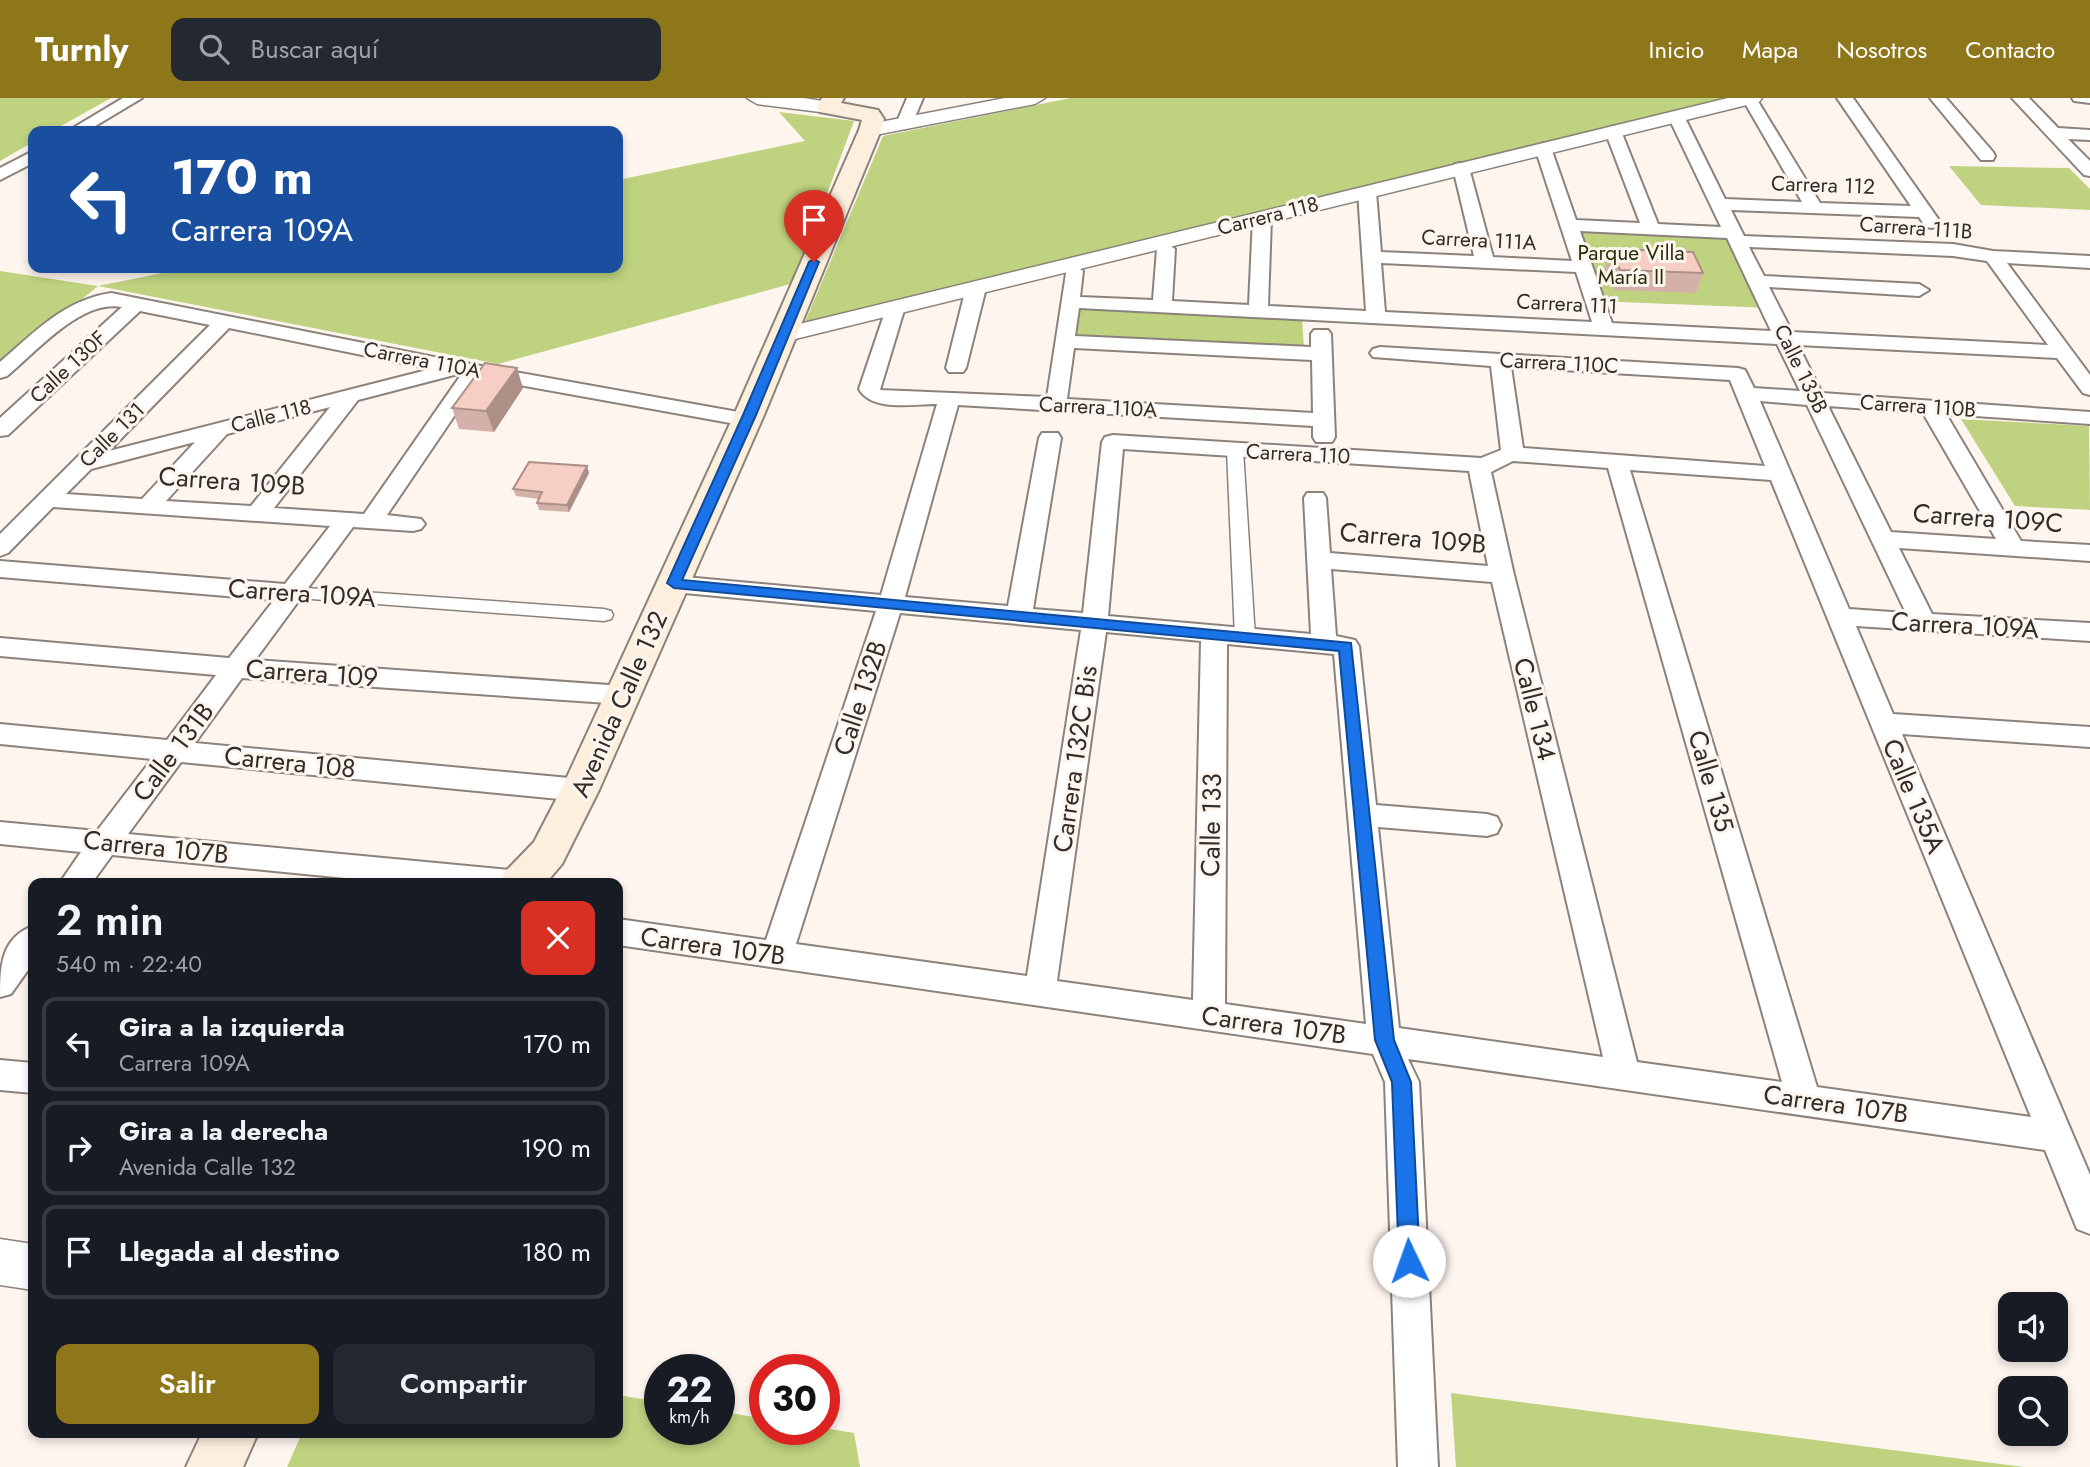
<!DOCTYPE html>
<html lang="es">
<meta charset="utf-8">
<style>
:root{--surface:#171b24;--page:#242831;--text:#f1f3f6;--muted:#9ea1a6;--line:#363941;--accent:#8e761b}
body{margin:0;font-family:Jost,sans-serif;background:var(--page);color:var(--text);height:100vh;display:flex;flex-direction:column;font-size:26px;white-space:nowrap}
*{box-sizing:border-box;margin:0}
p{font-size:23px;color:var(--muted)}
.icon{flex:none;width:38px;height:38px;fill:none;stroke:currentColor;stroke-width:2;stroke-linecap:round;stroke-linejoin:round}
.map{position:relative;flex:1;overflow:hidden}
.details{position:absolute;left:28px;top:780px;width:595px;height:560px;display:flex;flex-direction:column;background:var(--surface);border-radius:14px;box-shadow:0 4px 10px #0003}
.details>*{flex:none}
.banner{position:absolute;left:28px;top:28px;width:595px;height:147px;border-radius:14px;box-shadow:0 4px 10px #0003;background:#1a4fa0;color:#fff;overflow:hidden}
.fabs{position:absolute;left:1998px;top:1194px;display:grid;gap:14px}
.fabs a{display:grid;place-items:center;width:70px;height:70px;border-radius:14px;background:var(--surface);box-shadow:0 4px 10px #0003;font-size:35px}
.speed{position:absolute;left:644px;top:1256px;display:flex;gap:14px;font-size:35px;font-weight:700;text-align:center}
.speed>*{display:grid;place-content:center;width:91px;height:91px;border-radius:50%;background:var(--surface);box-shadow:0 4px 10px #0003;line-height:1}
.speed small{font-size:18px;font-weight:400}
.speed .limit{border:10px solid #d22;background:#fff;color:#111}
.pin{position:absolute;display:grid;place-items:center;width:60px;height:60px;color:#fff;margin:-72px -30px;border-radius:50% 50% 50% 0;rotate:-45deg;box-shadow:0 0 7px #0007}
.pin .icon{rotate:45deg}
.me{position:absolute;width:77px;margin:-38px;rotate:357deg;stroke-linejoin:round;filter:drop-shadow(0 0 5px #0008)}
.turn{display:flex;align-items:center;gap:24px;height:147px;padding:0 28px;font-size:32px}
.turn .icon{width:91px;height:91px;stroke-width:2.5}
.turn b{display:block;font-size:49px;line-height:60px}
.round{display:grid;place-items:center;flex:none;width:74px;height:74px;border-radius:14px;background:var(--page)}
.overview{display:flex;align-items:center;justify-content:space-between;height:119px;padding:0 28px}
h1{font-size:42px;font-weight:600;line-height:52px}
.button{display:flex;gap:14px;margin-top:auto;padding:14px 28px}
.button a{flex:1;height:80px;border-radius:14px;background:var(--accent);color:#fff;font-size:28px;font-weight:600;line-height:80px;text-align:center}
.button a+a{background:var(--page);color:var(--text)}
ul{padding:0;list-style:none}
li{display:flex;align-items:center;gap:21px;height:94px;margin:0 14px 10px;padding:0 14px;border:4px solid var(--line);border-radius:14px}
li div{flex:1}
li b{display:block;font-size:26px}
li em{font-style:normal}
header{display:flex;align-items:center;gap:42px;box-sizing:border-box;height:98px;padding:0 35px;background:var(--accent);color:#fff}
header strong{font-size:33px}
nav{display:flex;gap:38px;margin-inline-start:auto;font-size:24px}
.search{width:490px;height:63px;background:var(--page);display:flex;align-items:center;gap:18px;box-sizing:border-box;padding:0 24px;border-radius:14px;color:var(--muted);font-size:26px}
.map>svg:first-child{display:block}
</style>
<header>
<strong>Turnly</strong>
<div class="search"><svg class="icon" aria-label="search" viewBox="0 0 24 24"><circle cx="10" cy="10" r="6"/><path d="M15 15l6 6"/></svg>Buscar aquí</div>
<nav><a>Inicio</a><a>Mapa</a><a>Nosotros</a><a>Contacto</a></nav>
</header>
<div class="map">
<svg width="2090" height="1369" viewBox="0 0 2090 1369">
<rect width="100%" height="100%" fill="#fef5ef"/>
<g fill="#bed27f">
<polygon points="0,0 111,0 52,33 33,33 33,44 0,63"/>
<polygon points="1071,0 1738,0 805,224 883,38"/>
<polygon points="779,14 854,23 794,185 498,266 98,188 0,267 0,173 98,188 187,170 618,170 618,82 805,43"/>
<polygon points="1949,68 2069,70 2090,91 2090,112 1981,107"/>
<polygon points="1569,127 1734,135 1771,210 1594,203"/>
<polygon points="1077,207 1302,219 1304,251 1072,239"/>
<polygon points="1961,321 2089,328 2090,412 2015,408"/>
<polygon points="1451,1295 2024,1369 1456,1369"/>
<polygon points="618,1297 660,1304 660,1332 719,1332 719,1313 765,1321 765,1332 824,1330 854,1335 860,1369 287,1369 302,1335 618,1335"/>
</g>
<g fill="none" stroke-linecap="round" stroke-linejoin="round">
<defs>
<g id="pedestrian">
<polygon points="1235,347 1243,352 1255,539 1252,544 1238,544 1235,539 1227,352"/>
<polygon points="292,489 604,511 611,513 613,517 611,521 604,523 285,499 283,495 285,491"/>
</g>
<g id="minor">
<polygon points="123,0 142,0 87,33 68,33"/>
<polygon points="907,0 923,0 912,26 904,31 896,26"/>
<path d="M 1742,0 L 1756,0 L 1820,105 L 1911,108 L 1837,0 L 1853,0 L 1941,125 L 1932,130 L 1926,129 L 1919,119 L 1731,112 L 1744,138 L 1953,146 L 1993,153 L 2090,158 L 2090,170 L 2007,165 L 2090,277 L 2090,297 L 2083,295 L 2057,260 L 1798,247 L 1822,295 L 2090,314 L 2090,326 L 1946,316 L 2021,443 L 2090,447 L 2090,463 L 1899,450 L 1932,516 L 2090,525 L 2090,543 L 1856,528 L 1893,616 L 2090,629 L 2090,649 L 1902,636 L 2090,1077 L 2090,1136 L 2077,1131 L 2045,1052 L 1408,961 L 1419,984 L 1438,1369 L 1398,1369 L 1385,984 L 1373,956 L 618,847 L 618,821 L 766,842 L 876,513 L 674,494 L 665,492 L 662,486 L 665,480 L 674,478 L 881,497 L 937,306 C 913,306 872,314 859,291 L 888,205 L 902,205 L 905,209 L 880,292 L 1047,299 L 1067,169 L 1074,167 L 1083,173 L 1080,199 L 1153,202 L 1157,151 L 1166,145 L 1175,151 L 1172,203 L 1249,207 L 1253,120 L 1256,116 L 1268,116 L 1271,120 L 1268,208 L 1366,213 L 1358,94 L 1367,89 L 1376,94 L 1381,154 L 1474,158 L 1453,70 L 1455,66 L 1461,65 L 1469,70 L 1493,159 L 1572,163 L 1535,50 L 1543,45 L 1551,50 L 1576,122 L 1640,125 L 1605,33 L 1613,28 L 1621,33 L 1658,126 L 1721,129 L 1668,18 L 1676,13 L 1684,18 L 1725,101 L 1802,104 ZM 1580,133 L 1727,140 L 1771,233 L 1612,225 ZM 1749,149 L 1953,158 L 1987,163 L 2048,247 L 1792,234 L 1769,189 L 1919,198 L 1929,192 L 1919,186 L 1764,178 ZM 1381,165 L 1576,174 L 1592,224 L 1385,214 ZM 1079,210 L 1777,246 L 1800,293 L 1754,290 L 1745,272 L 1738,270 L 1380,249 L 1373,251 L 1370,255 L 1373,259 L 1491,268 L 1501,352 L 1481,360 L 1113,337 L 1105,339 L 1102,344 L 1083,515 L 1033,511 L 1061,340 L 1058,335 L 1042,335 L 1039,340 L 1008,508 L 905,499 L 958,307 L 1313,328 L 1313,339 L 1316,344 L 1332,344 L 1335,339 L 1331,236 L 1328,232 L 1314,232 L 1311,236 L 1311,249 L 1075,238 ZM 1074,250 L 1312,262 L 1313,315 L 1067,301 ZM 1511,269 L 1730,282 L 1765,368 L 1523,350 ZM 1760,303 L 1807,307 L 1906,515 L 1849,511 ZM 1828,308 L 1923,315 L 1996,441 L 1891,434 ZM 1123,351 L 1469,373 L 1488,468 L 1330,455 L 1326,400 L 1323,395 L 1307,395 L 1304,400 L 1311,536 L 1108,518 ZM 1513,363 L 1608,370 L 1782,984 L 1637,964 L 1514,477 L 1491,374 ZM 1630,372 L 1771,382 L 2031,1019 L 1817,989 ZM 1331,471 L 1492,484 L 1603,959 L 1399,930 L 1378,729 L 1487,738 L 1497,735 L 1501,727 L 1497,719 L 1487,716 L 1376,707 L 1359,548 L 1355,542 L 1336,538 ZM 900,515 L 1081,532 L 1027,878 L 796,846 ZM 1106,534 L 1201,543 L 1193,902 L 1057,883 ZM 1227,546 L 1334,556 L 1366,926 L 1225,906 Z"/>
<polygon points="1930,0 1946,0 1993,54 1995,58 1993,62 1981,62"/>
<polygon points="2012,0 2029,0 2058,30 2090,32 2090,42 2068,41 2090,63 2090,78 2084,77"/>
<polygon points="2072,0 2090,0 2090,5 2074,3"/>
<polygon points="33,53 33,65 0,82 0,70"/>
<polygon points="976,184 986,190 966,270 963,274 949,274 946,270 966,190"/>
<path d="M 111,195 L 459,264 L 755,317 L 758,322 L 755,327 L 747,328 L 480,280 L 387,417 L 421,421 L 425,426 L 421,431 L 413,433 L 353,429 L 255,562 L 623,588 L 632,590 L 636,597 L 632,604 L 623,606 L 242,580 L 195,645 L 580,681 L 590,684 L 594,692 L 590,700 L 580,703 L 181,664 L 128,736 L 521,773 L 532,777 L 536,786 L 406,786 L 112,757 L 91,786 L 59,786 L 81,754 L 0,746 L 0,724 L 97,733 L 152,661 L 0,646 L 0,626 L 167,642 L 216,577 L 0,558 L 0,540 L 229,560 L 274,502 L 0,479 L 0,463 L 285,486 L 330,428 L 53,409 L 8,455 L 0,458 L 0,436 L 210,227 L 140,213 L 8,337 L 0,338 L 0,320 L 122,209 C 81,201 36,254 7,278 L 0,280 L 0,264 C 35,234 64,202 111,195 ZM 229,230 L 431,271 L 109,353 ZM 458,276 L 461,277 L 364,416 L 274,410 L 358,302 ZM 330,309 L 251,408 L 166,403 L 227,336 ZM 195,344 L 142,401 L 66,396 L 91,371 Z"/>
<path d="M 33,828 L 33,865 L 11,896 L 0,899 C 0,871 0,840 33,828 Z"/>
<polygon points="0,962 33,965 33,995 0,992"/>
</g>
<g id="tertiary">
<polygon points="747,0 804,0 835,5 838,9 835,13 828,15 757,6"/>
<polygon points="1005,0 1045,0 1035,6 870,38 863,36 860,32 863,28 870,26"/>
<polygon points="1728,0 1762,0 1759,4 783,244 774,242 771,237 774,232 783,230"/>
<polygon points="0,1141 33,1146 33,1192 0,1187"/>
</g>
<g id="secondary">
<polygon points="822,0 844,0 841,5 878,12 884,21 881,32 764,317 599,692 562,766 545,786 500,786 505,774 534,744 561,692 734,317 859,32 862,22 820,14 817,9"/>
<polygon points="202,1335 258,1335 243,1369 186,1369"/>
</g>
</defs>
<use href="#pedestrian" stroke="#8c827b" stroke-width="3"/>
<use href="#minor" stroke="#8c827b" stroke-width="4"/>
<use href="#tertiary" stroke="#8c827b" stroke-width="3"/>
<use href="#secondary" stroke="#8c827b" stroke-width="4"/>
<use href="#pedestrian" fill="#fff" fill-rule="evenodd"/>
<use href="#minor" fill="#fff" fill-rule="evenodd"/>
<use href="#tertiary" fill="#fff" fill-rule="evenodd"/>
<use href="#secondary" fill="#fcefdd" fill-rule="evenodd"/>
</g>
<g fill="#d4b1a8">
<polygon points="1611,151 1703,175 1696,195 1613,192 1605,171"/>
<polygon points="523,290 494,334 459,331 452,310"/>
<polygon points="587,368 589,375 569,414 539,412 537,405 539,401 516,398 513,391"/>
</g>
<g fill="#ac9088">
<polygon points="517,270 523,290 494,334 486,313"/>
<polygon points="587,368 589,375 569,414 567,407"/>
</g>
<g fill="#f6cec3" stroke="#ac9088" stroke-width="2">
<polygon points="1611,151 1693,154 1703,175 1620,172"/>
<polygon points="485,265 517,270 486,313 452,310"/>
<polygon points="529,364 587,368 567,407 537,405 542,394 513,391"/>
</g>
<polygon fill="#1a73e8" stroke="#114b97" stroke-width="2" points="814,161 819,164 756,317 682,482 1351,545 1394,942 1411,984 1420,1163 1416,1170 1409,1173 1402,1170 1399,1163 1392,984 1375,942 1339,553 674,490 667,485 743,317 809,164"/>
<g text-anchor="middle" stroke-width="6" stroke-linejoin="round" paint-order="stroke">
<g font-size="21" fill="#312d2a" stroke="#fef5ef">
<text transform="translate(1823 87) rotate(2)" y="7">Carrera 112</text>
<text transform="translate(1268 118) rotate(-14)" y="7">Carrera 118</text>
<text transform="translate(1916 130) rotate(4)" y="7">Carrera 111B</text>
<text transform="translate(1479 142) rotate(3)" y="7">Carrera 111A</text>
<text transform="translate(1567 206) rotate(3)" y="7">Carrera 111</text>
<text transform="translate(422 262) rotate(11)" y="7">Carrera 110A</text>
<text transform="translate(1559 265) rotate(3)" y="7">Carrera 110C</text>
<text transform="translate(68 269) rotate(-43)" y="7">Calle 130F</text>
<text transform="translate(1801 271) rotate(64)" y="7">Calle 135B</text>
<text transform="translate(1918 308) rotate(4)" y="7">Carrera 110B</text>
<text transform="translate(1098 309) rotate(3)" y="7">Carrera 110A</text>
<text transform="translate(271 318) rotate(-14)" y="7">Calle 118</text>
<text transform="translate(112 337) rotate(-45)" y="7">Calle 131</text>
<text transform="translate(1298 356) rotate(3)" y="7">Carrera 110</text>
</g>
<g font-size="21" fill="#272f07" stroke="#fef5ef">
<text x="1631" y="162">Parque Villa<tspan x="1631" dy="24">María II</tspan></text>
</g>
<g font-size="26" fill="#312d2a" stroke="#fef5ef">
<text transform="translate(232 383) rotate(4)" y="9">Carrera 109B</text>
<text transform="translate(1988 420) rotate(4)" y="9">Carrera 109C</text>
<text transform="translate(1413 440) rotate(5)" y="9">Carrera 109B</text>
<text transform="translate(302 495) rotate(4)" y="9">Carrera 109A</text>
<text transform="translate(1965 527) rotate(3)" y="9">Carrera 109A</text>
<text transform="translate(312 575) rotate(4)" y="9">Carrera 109</text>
<text transform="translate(860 600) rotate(-72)" y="9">Calle 132B</text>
<text transform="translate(619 606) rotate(-66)" y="9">Avenida Calle 132</text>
<text transform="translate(1535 611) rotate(76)" y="9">Calle 134</text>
<text transform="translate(173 654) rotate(-53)" y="9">Calle 131B</text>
<text transform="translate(1075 661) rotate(-82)" y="9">Carrera 132C Bis</text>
<text transform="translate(290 664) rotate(6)" y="9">Carrera 108</text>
<text transform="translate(1711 683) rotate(74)" y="9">Calle 135</text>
<text transform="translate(1914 698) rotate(67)" y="9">Calle 135A</text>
<text transform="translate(1211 727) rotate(-89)" y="9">Calle 133</text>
<text transform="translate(156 749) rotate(6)" y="9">Carrera 107B</text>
<text transform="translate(713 848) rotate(8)" y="9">Carrera 107B</text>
<text transform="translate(1274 927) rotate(8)" y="9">Carrera 107B</text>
<text transform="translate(1836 1006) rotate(8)" y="9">Carrera 107B</text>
</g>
</g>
</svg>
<div class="fabs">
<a><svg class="icon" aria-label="sound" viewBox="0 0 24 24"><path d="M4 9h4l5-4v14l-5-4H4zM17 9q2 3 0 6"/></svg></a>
<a><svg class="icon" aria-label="search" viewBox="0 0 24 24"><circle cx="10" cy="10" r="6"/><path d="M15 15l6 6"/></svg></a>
</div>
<div class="speed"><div>22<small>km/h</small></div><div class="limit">30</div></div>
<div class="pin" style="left:814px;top:164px;background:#d93025"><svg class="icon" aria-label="arrive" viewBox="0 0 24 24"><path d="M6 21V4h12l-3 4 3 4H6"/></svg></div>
<svg class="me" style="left:1409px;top:1163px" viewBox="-20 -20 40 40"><circle r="19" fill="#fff"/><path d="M0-13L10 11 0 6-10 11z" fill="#1a73e8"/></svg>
<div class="banner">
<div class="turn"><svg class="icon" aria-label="left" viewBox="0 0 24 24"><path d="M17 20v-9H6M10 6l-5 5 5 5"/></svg><div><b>170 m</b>Carrera 109A</div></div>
</div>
<section class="details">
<div class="overview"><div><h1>2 min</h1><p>540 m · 22:40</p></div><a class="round" style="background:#d93025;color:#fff"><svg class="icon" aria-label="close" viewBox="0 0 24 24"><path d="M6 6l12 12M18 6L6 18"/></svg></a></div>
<ul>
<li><svg class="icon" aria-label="left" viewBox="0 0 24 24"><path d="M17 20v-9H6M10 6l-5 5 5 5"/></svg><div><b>Gira a la izquierda</b><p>Carrera 109A</p></div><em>170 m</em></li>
<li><svg class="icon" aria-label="right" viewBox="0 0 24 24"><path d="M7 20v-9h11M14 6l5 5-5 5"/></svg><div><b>Gira a la derecha</b><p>Avenida Calle 132</p></div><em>190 m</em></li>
<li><svg class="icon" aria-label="arrive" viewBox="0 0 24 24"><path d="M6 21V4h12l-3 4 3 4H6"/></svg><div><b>Llegada al destino</b></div><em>180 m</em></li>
</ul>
<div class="button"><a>Salir</a><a>Compartir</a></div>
</section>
</div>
